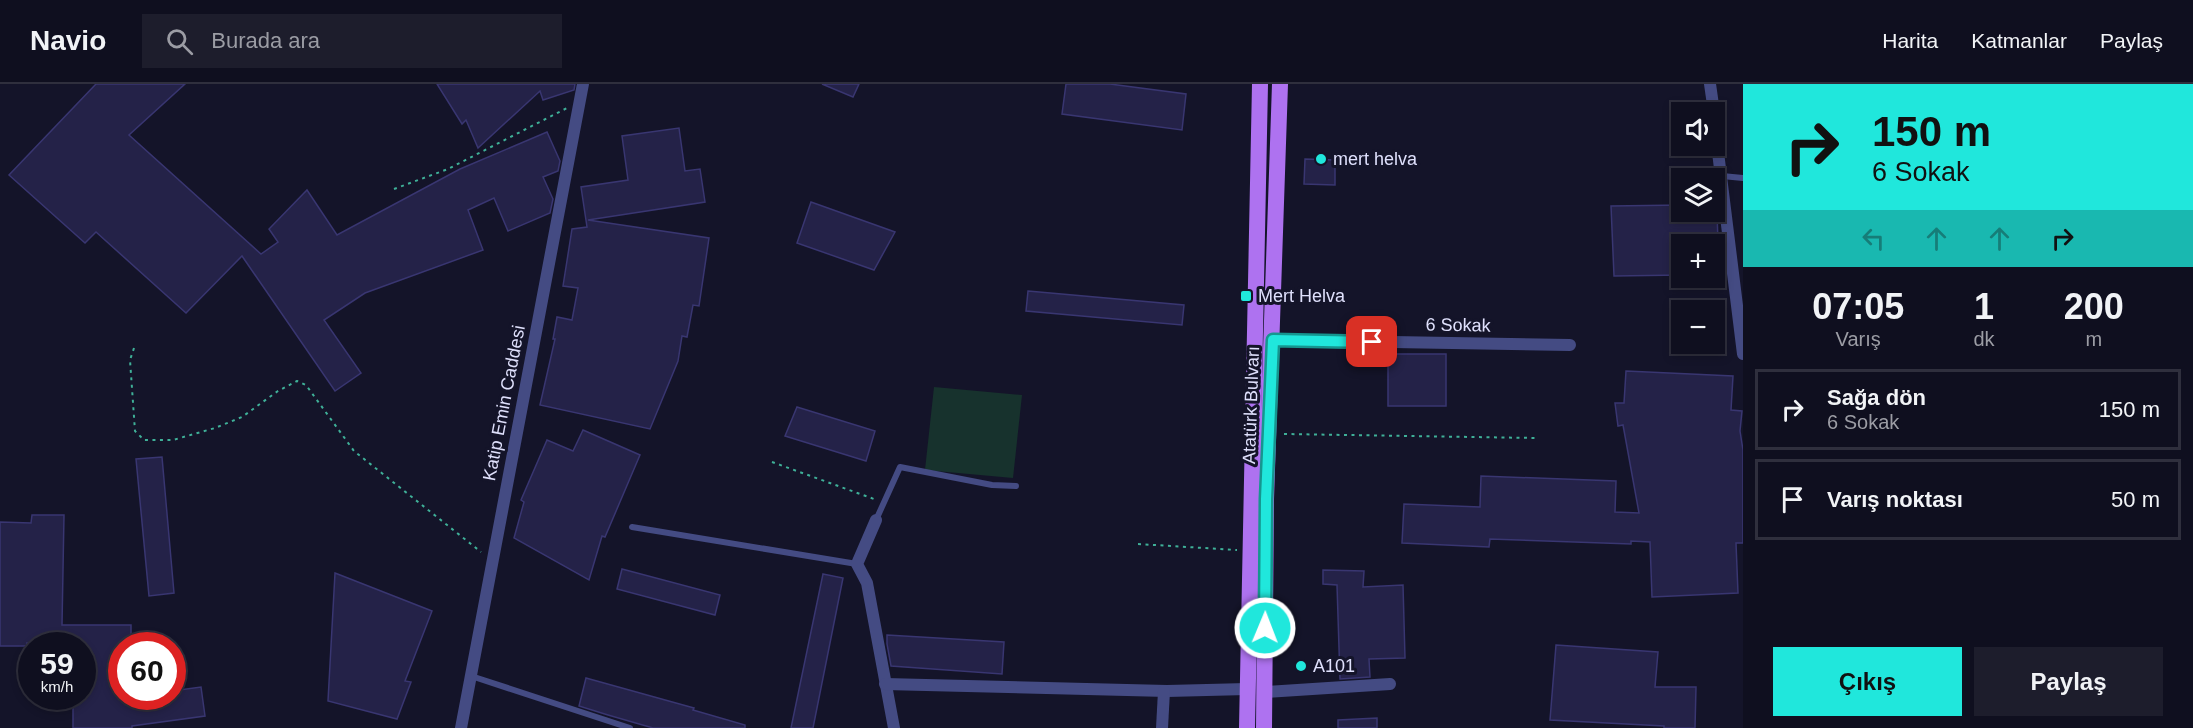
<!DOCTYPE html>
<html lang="tr">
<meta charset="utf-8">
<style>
:root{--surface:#0f0f1f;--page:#1d1d2c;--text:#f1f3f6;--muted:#9b9ca4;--line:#2f2f3d;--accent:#20e7dc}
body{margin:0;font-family:Arial,sans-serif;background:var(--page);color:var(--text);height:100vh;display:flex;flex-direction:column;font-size:22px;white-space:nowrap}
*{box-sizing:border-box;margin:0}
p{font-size:20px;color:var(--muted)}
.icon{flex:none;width:33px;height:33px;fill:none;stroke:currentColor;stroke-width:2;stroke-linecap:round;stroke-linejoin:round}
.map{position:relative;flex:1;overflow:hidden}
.panel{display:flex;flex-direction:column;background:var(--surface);width:450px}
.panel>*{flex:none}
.hud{background:#20e7dc;color:#111;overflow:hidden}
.tools{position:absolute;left:1671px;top:18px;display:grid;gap:12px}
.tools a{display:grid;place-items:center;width:54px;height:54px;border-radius:0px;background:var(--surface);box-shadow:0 3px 9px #0003,0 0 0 2px var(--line);font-size:30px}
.speed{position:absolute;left:18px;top:548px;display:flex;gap:12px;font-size:30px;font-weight:700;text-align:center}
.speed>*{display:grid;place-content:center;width:78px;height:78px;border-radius:50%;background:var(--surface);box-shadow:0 3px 9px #0003,0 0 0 2px var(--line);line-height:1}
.speed small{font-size:15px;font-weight:400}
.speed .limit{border:9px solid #d22;background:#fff;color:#111}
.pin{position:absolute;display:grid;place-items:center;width:51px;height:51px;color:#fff;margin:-26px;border-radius:12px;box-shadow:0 3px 9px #0006}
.me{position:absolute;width:66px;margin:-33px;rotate:1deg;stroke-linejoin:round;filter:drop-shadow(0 0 4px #0008)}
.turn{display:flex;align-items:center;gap:21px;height:126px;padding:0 30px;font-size:27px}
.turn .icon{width:78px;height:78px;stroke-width:2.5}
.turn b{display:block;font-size:42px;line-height:51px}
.lanes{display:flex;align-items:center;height:57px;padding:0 30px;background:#0003;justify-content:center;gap:30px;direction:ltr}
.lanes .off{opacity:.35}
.eta{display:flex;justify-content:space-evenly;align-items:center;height:102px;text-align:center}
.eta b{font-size:36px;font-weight:600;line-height:42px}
.primary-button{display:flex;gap:12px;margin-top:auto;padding:12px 30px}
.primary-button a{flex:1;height:69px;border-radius:0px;background:var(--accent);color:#111;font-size:24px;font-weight:600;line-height:69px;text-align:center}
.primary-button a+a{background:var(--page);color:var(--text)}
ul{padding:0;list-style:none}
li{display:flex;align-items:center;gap:18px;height:81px;margin:0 12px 9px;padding:0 18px;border:3px solid var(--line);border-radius:0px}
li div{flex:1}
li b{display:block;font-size:22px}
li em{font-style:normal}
header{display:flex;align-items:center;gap:36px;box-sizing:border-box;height:84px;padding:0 30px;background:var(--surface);border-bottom:2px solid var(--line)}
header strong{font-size:28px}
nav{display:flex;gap:33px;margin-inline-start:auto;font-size:21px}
.search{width:420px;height:54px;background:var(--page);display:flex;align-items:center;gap:15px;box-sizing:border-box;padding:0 21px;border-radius:0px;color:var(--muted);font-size:22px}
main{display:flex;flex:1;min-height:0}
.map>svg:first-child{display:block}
</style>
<header>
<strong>Navio</strong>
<div class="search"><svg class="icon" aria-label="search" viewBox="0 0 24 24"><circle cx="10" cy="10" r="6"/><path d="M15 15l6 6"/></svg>Burada ara</div>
<nav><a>Harita</a><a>Katmanlar</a><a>Paylaş</a></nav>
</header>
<main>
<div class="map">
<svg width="1743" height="644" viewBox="0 0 1743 644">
<rect width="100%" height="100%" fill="#141429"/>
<polygon fill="#17322d" points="934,303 1022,311 1013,394 925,386"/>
<g fill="#242248" stroke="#393671" stroke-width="1.5">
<polygon points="96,0 185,0 129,51 261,170 278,158 269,145 307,106 337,151 460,85 547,48 560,77 558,87 543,93 553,115 550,129 508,147 494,114 468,126 483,166 365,209 324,236 361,289 335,307 242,172 186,229 96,148 85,159 9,91"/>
<polygon points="437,0 575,0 574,6 543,16 540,7 478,64 466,36 462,40"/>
<polygon points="822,0 859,0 853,13"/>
<polygon points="1066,0 1110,0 1186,10 1182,46 1062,30"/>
<polygon points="679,44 685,87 700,85 705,118 588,136 709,154 699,222 693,221 687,253 682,252 678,277 650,345 540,321 555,255 553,255 557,233 572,236 578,204 563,202 572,145 587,143 581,103 628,96 622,52"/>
<polygon points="1305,75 1335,76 1335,101 1304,100"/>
<polygon points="811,118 895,148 874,186 797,159"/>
<polygon points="1682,121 1682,128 1717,128 1718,159 1682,159 1682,191 1614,192 1611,122"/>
<polygon points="1028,207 1184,221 1182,241 1026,227"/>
<rect x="1388" y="270" width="58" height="52"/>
<polygon points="1626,287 1733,292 1731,326 1742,327 1740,347 1743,366 1743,459 1736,459 1738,509 1652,513 1650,458 1631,457 1631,460 1490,455 1489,463 1402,459 1404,420 1480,423 1481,392 1616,397 1615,428 1639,429 1623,341 1618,342 1615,319 1624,319"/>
<polygon points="797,323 875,347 866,377 785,352"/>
<polygon points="583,346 640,371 605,453 602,452 589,496 514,454 524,418 521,416 547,356 573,367"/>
<polygon points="162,373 174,509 149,512 136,375"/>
<polygon points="32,431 64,431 62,541 131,541 131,561 122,561 122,612 172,612 172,607 201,603 205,632 132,642 132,644 73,644 73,612 82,612 82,561 27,559 27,562 0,562 0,438 31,439"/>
<polygon points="622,485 720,511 715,531 617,505"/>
<polygon points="1323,486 1364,487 1363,503 1403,501 1405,574 1369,575 1370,593 1340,595 1337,501 1323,500"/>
<polygon points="335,489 432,527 405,597 411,598 397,635 328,617"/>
<polygon points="823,490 843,494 813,644 791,644"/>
<polygon points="887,551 1004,558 1002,590 891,582 887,560"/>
<polygon points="1556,561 1658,568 1655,603 1696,603 1695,644 1664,644 1664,642 1550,636"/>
<polygon points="586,594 694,624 693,626 745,641 745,644 653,644 608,631 579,622"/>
<polygon points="1377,634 1377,644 1338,644 1338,636"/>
</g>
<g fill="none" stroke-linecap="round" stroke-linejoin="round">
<g stroke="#3fb098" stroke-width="2" stroke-dasharray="3 4.5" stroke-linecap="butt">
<polyline points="394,105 448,85 567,24"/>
<polyline points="134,264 130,276 135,347 144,356 173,356 215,344 242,333 278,307 297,297 306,301 354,367 481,468"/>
<polyline points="1284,350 1535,354"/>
<polyline points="772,378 874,415"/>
<polyline points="1138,460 1237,466"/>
</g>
<g stroke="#444b83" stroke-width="6">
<polyline points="1722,92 1743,94"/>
<polyline points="876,436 900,383 992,401 1016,402"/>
<polyline points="632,443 857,480"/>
<polyline points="471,592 630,644"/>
</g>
<g stroke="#444b83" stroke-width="12">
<polyline points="1710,0 1714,28"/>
<polyline points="1714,36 1743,270"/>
<polyline points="1273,256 1570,261"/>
<polyline points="876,436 857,480 867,499 894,644"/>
<polyline points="885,600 1167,607 1247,605"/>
<polyline points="1265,608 1390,600"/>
<polyline points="461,644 583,0"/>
<polyline points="1162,644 1164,607"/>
</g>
<g stroke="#ae72f0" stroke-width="16">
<polyline points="1247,644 1260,0"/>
<polyline points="1264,644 1266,415 1280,0"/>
</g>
</g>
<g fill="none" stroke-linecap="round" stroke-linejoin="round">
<defs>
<polyline id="route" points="1265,544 1266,415 1273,256 1372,258"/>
</defs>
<use href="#route" stroke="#15968f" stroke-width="15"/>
<use href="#route" stroke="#20e7dc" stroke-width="10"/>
</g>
<g fill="#20e7dc" stroke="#141429" stroke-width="2">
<circle cx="1321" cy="75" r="6"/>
<rect x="1240" y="206" width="12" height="12" rx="3"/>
<circle cx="1301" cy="582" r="6"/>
</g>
<g text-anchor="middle" stroke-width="6" stroke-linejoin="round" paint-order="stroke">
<g font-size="18" fill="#dfe0fc" stroke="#141429" text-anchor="start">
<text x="1333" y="81">mert helva</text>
<text x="1258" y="218">Mert Helva</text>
<text x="1313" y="588">A101</text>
</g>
<g font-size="18" fill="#dfe0fc" stroke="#141429">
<text transform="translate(1458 241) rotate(1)" y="6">6 Sokak</text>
<text transform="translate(504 319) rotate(-79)" y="6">Katip Emin Caddesi</text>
<text transform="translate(1251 321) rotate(-88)" y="6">Atatürk Bulvarı</text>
</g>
</g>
</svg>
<div class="tools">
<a><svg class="icon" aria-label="sound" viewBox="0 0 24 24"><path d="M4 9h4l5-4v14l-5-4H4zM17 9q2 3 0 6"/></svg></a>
<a><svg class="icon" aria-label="layers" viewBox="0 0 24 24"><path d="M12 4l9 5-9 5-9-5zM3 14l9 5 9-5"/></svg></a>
<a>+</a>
<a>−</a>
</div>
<div class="speed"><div>59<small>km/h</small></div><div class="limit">60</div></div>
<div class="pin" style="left:1372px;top:258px;background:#d93025"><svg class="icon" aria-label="arrive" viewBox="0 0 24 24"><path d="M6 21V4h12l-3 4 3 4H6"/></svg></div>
<svg class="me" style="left:1265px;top:544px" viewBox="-20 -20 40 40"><circle r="17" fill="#20e7dc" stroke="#fff" stroke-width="3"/><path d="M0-11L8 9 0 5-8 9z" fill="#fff"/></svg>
</div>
<section class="panel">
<div class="hud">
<div class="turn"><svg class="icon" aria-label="right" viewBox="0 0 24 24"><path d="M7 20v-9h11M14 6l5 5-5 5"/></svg><div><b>150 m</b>6 Sokak</div></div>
<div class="lanes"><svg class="icon off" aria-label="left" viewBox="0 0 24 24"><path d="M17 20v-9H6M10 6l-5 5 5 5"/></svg><svg class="icon off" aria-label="ahead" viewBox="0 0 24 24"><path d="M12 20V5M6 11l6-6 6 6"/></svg><svg class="icon off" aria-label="ahead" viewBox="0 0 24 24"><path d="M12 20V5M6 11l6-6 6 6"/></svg><svg class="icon" aria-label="right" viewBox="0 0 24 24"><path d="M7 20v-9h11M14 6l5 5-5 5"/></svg></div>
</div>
<div class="eta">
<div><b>07:05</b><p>Varış</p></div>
<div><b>1</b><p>dk</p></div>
<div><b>200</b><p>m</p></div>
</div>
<ul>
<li><svg class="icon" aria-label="right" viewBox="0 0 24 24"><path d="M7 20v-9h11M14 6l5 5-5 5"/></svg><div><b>Sağa dön</b><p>6 Sokak</p></div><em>150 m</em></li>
<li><svg class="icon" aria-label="arrive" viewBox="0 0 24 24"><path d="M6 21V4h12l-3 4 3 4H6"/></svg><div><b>Varış noktası</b></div><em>50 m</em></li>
</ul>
<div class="primary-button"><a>Çıkış</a><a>Paylaş</a></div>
</section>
</main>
